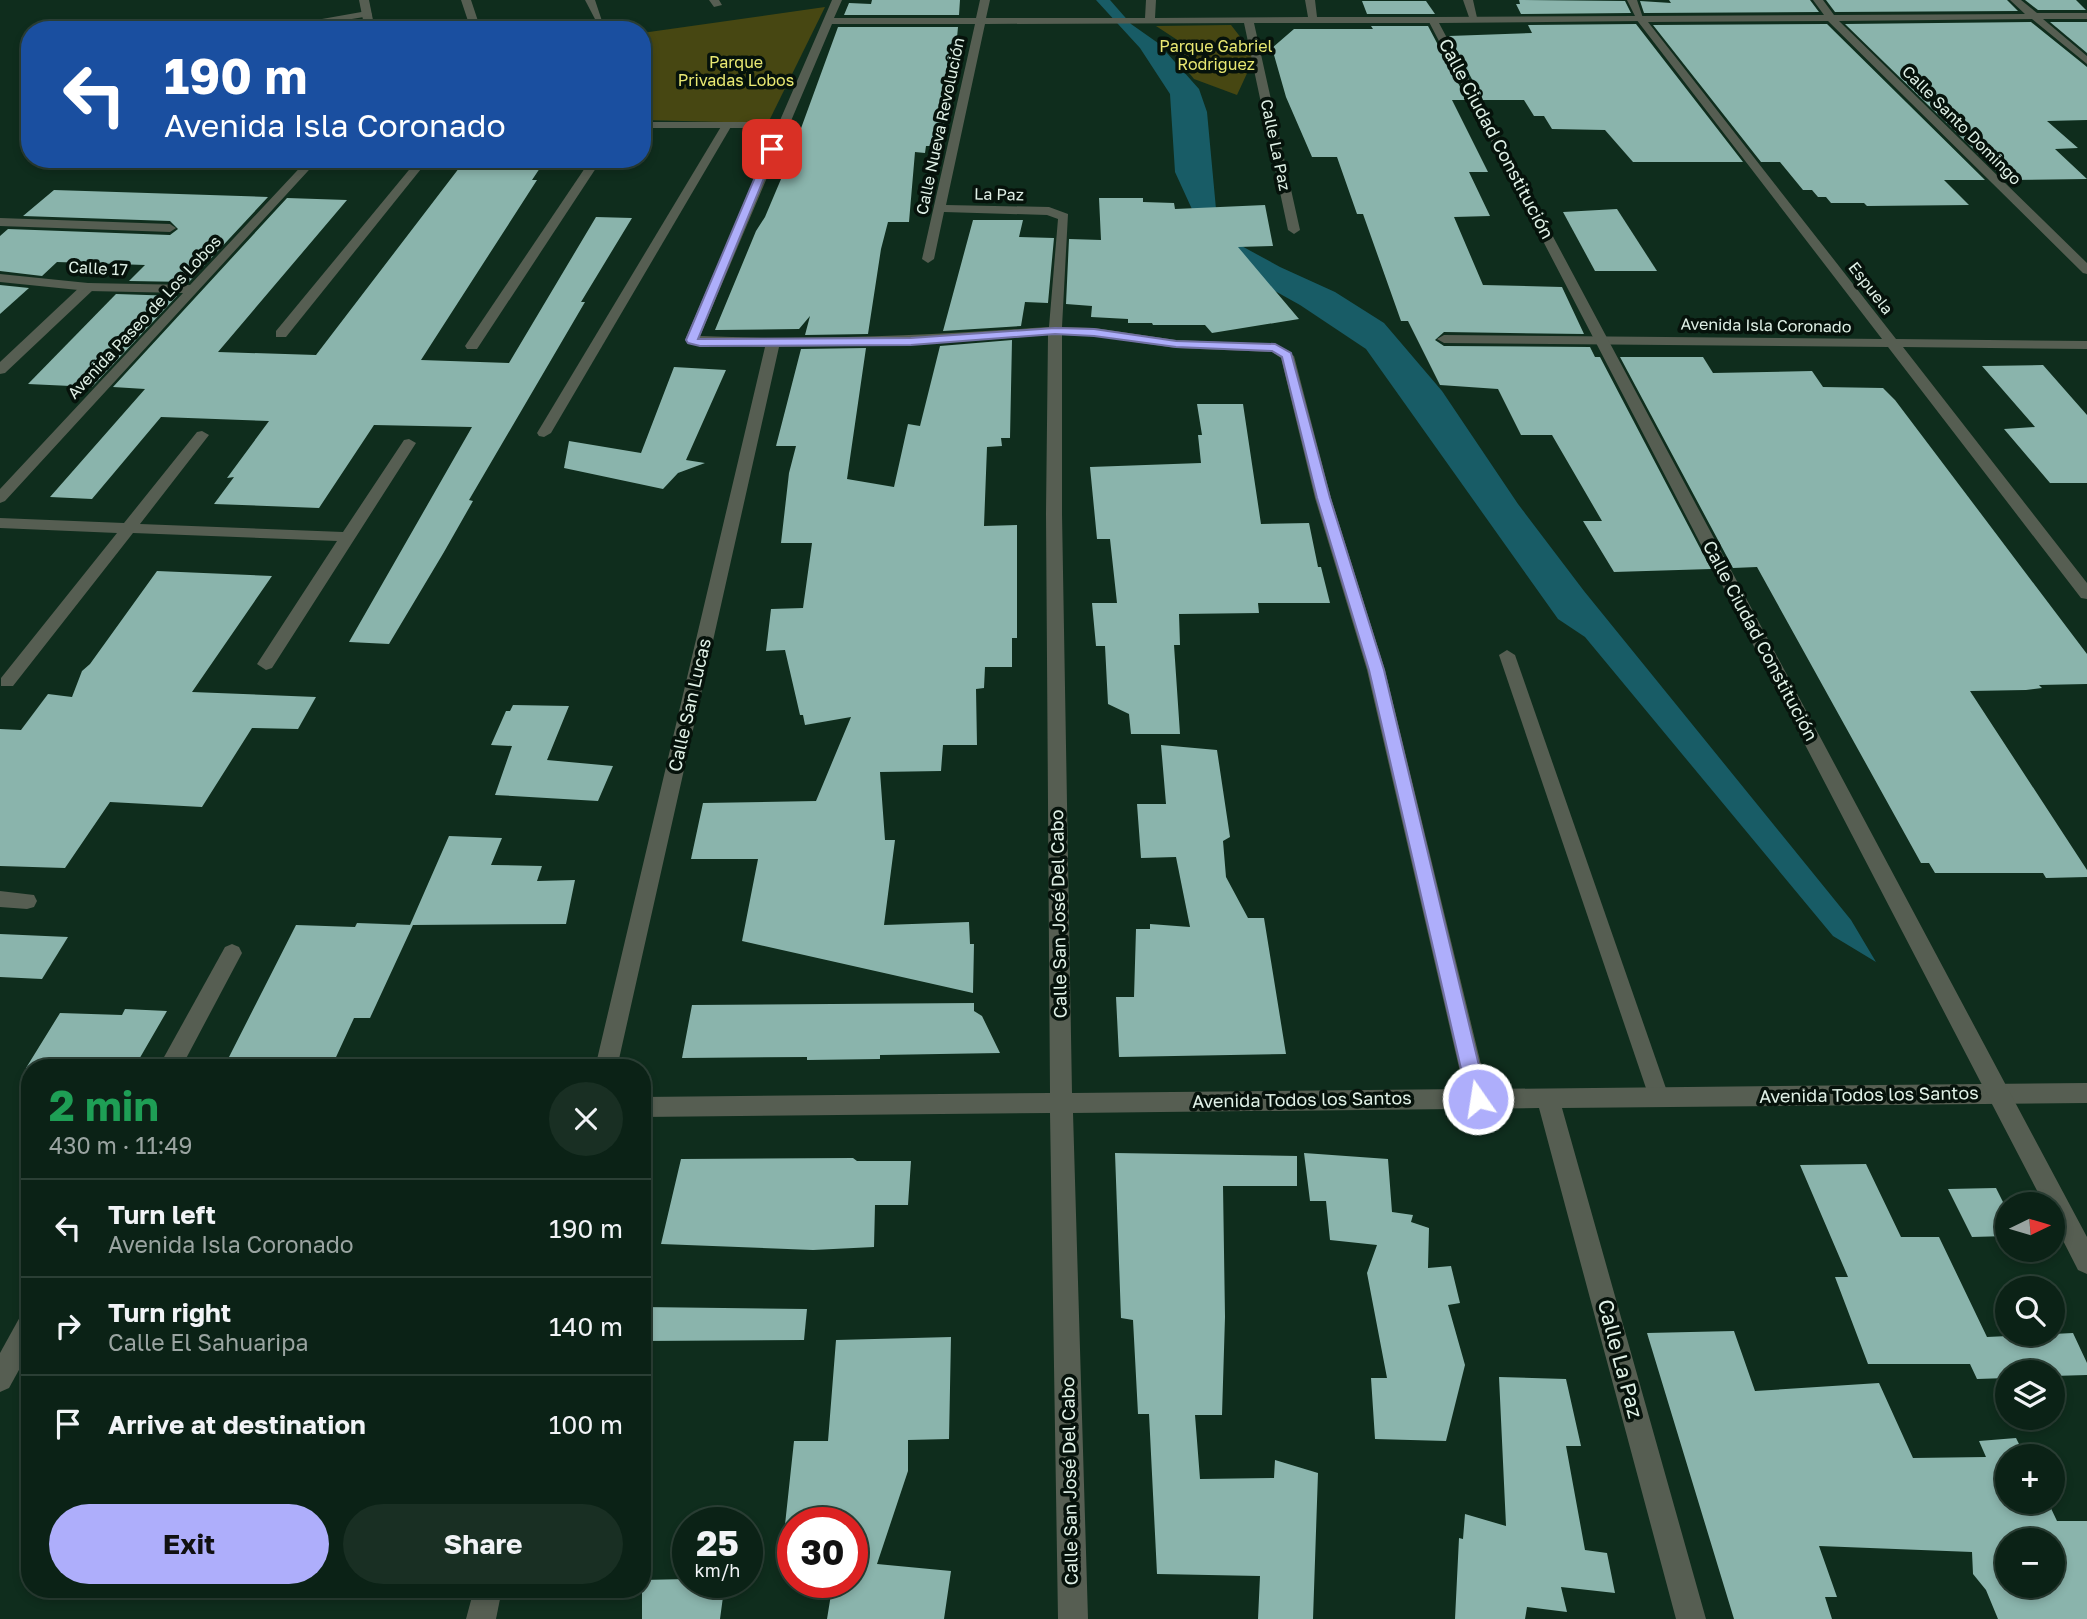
<!DOCTYPE html>
<meta charset="utf-8">
<style>
:root{--surface:#0b2216;--page:#192f23;--text:#f1f3f6;--muted:#9aa4a1;--line:#2b3f35;--accent:#aeaefb}
body{margin:0;font-family:"Golos Text",sans-serif;background:var(--page);color:var(--text);height:100vh;display:flex;flex-direction:column;font-size:26px;white-space:nowrap}
*{box-sizing:border-box;margin:0}
p{font-size:23px;color:var(--muted)}
.icon{flex:none;width:38px;height:38px;fill:none;stroke:currentColor;stroke-width:2;stroke-linecap:round;stroke-linejoin:round}
.map{position:relative;flex:1;overflow:hidden}
.details{position:absolute;left:21px;top:1059px;width:630px;height:539px;display:flex;flex-direction:column;background:var(--surface);border-radius:28px;box-shadow:0 4px 10px #0003,0 0 0 2px var(--line)}
.details>*{flex:none}
.hud{position:absolute;left:21px;top:21px;width:630px;height:147px;border-radius:28px;box-shadow:0 4px 10px #0003,0 0 0 2px var(--line);background:#1a4fa0;color:#fff;overflow:hidden}
.needle{width:46px;rotate:85deg}
.fabs{position:absolute;left:1995px;top:1192px;display:grid;gap:14px}
.fabs a{display:grid;place-items:center;width:70px;height:70px;border-radius:50%;background:var(--surface);box-shadow:0 4px 10px #0003,0 0 0 2px var(--line);font-size:35px}
.speed{position:absolute;left:672px;top:1507px;display:flex;gap:14px;font-size:35px;font-weight:700;text-align:center}
.speed>*{display:grid;place-content:center;width:91px;height:91px;border-radius:50%;background:var(--surface);box-shadow:0 4px 10px #0003,0 0 0 2px var(--line);line-height:1}
.speed small{font-size:18px;font-weight:400}
.speed .limit{border:10px solid #d22;background:#fff;color:#111}
.pin{position:absolute;display:grid;place-items:center;width:60px;height:60px;color:#fff;margin:-30px;border-radius:14px;box-shadow:0 4px 10px #0006}
.me{position:absolute;width:77px;margin:-38px;rotate:347deg;stroke-linejoin:round;filter:drop-shadow(0 0 5px #0008)}
.turn{display:flex;align-items:center;gap:24px;height:147px;padding:0 28px;font-size:32px}
.turn .icon{width:91px;height:91px;stroke-width:2.5}
.turn b{display:block;font-size:49px;line-height:60px}
.round{display:grid;place-items:center;flex:none;width:74px;height:74px;border-radius:37px;background:var(--page)}
.overview{display:flex;align-items:center;justify-content:space-between;height:119px;padding:0 28px}
h1{font-size:42px;font-weight:700;line-height:52px;color:#1e9e55}
.action{display:flex;gap:14px;margin-top:auto;padding:14px 28px}
.action a{flex:1;height:80px;border-radius:42px;background:var(--accent);color:#111;font-size:28px;font-weight:700;line-height:80px;text-align:center}
.action a+a{background:var(--page);color:var(--text)}
ul{padding:0;list-style:none}
li{display:flex;align-items:center;gap:21px;height:98px;padding:0 28px;border-top:2px solid var(--line)}
li div{flex:1}
li b{display:block;font-size:26px}
li em{font-style:normal}
.map>svg:first-child{display:block}
</style>
<div class="map">
<svg width="2087" height="1619" viewBox="0 0 2087 1619">
<rect width="100%" height="100%" fill="#0f2d1d"/>
<g fill="#474712">
<polygon points="825,7 768,123 642,120 642,33"/>
<polygon points="1231,25 1255,56 1237,95 1194,79 1173,53 1185,45 1156,26"/>
</g>
<polygon fill="#185c66" points="1096,0 1110,0 1131,24 1158,43 1199,89 1207,112 1216,209 1238,244 1280,267 1335,292 1384,323 1442,391 1518,504 1584,591 1851,920 1876,962 1833,936 1585,637 1558,619 1366,349 1300,305 1228,265 1207,242 1175,172 1170,94 1140,48"/>
<g fill="#8ab4ac" fill-rule="evenodd">
<polygon points="872,0 960,0 959,15 844,15 849,3 871,4"/>
<polygon points="1519,0 1625,1 1631,13 1521,14 1516,4 1520,4"/>
<polygon points="1669,0 1810,0 1819,12 1644,13 1640,1 1671,3"/>
<polygon points="1826,0 2007,0 2018,11 1835,12"/>
<polygon points="2025,0 2076,0 2086,10 2038,10"/>
<polygon points="1362,1 1426,1 1435,14 1367,14"/>
<polygon points="2031,22 2087,67 2087,120 2047,121 2078,148 2055,149 2087,179 2005,180 1845,24"/>
<polygon points="2050,22 2087,22 2087,53"/>
<polygon points="1636,24 1743,162 1633,162 1605,130 1552,129 1544,116 1534,116 1524,100 1483,100 1449,36 1532,33 1528,25"/>
<polygon points="1827,24 1985,180 1944,180 1969,205 1867,206 1864,203 1831,203 1826,197 1818,197 1812,190 1803,190 1780,162 1761,162 1653,25"/>
<polygon points="1371,26 1428,26 1467,100 1452,100 1488,172 1469,172 1490,216 1454,217 1483,285 1562,287 1584,334 1444,332 1435,340 1444,346 1590,347 1595,357 1600,357 1711,569 1614,572 1583,521 1602,521 1552,435 1521,435 1498,389 1440,385 1408,321 1401,321 1363,214 1357,214 1337,157 1312,157 1286,97 1272,48 1294,29 1373,29"/>
<polygon points="838,27 958,27 956,49 953,49 952,83 944,124 936,146 926,146 925,153 915,152 909,222 888,222 881,249 868,334 805,335 810,316 799,329 715,330 756,231 765,217 792,153"/>
<polygon points="466,159 546,159 532,180 537,180 421,360 509,363 596,217 632,218 581,302 585,302 469,500 473,501 444,552 389,644 349,642 472,427 374,425 319,508 214,504 234,477 227,478 269,421 161,417 92,499 50,497 145,389 113,387 287,198 347,200 218,352 316,355"/>
<polygon points="54,190 179,194 268,197 189,282 129,281 145,265 57,262 42,276 0,271 0,236 8,229 170,235 178,229 170,221 23,216"/>
<polygon points="1099,198 1143,198 1143,202 1174,203 1175,209 1265,205 1273,246 1238,247 1299,319 1212,333 1205,325 1153,325 1152,323 1128,323 1128,319 1091,317 1092,306 1066,304 1069,239 1101,240"/>
<polygon points="1617,209 1657,271 1595,271 1563,212"/>
<polygon points="973,220 1023,220 1019,237 1054,238 1048,303 1025,302 1021,326 943,331"/>
<polygon points="0,285 29,288 0,314"/>
<polygon points="116,294 177,296 92,387 28,384"/>
<polygon points="1012,340 1010,438 1001,438 1002,446 987,447 984,526 1017,525 1017,638 1012,638 1012,667 985,667 984,688 976,689 977,745 943,745 941,771 880,772 885,840 895,840 884,925 969,922 970,944 974,944 973,993 742,941 758,859 691,859 703,803 816,801 851,717 805,725 803,715 800,715 785,650 766,651 771,609 803,608 812,543 781,543 789,473 796,446 776,446 801,349 866,348 847,479 894,487 908,424 920,426 940,346"/>
<polygon points="1620,357 1703,357 1713,373 1812,371 1823,387 1883,388 1895,400 2087,654 2087,684 2039,685 2042,688 2026,690 1970,691 2087,870 2087,877 2046,878 2043,873 1935,873 1929,863 1921,863 1757,567 1733,568"/>
<polygon points="2043,365 2087,415 2087,483 2050,483 2004,429 2035,427 1982,366"/>
<polygon points="674,367 726,370 686,460 705,463 678,473 663,489 564,468 569,441 641,453"/>
<polygon points="1197,404 1243,404 1261,524 1309,523 1318,567 1321,567 1330,603 1258,603 1259,613 1179,614 1180,645 1174,645 1180,734 1131,734 1129,714 1108,704 1105,646 1096,646 1092,603 1117,603 1110,539 1097,539 1090,467 1201,463 1198,435 1202,435"/>
<polygon points="157,571 272,576 192,692 316,697 298,729 252,728 202,807 110,802 65,868 0,866 0,729 21,730 48,694 72,697 82,671 90,664"/>
<polygon points="513,705 569,706 547,760 613,766 598,801 495,795 512,746 491,745 506,711 510,711"/>
<polygon points="1161,745 1217,750 1230,837 1223,841 1226,877 1248,918 1264,918 1286,1054 1119,1057 1116,997 1134,997 1136,929 1150,929 1150,924 1190,927 1176,857 1141,858 1137,804 1166,804"/>
<polygon points="449,836 502,838 491,865 542,866 537,881 575,880 566,924 410,925"/>
<polygon points="357,923 413,925 370,1018 354,1018 331,1068 255,1068 259,1058 229,1057 296,925 355,927"/>
<polygon points="0,934 68,937 42,979 0,977"/>
<polygon points="974,1003 974,1011 982,1016 1000,1053 880,1055 880,1059 807,1060 807,1057 682,1058 692,1005"/>
<polygon points="125,1009 167,1011 134,1068 26,1068 60,1013 122,1015"/>
<polygon points="1115,1153 1297,1156 1297,1186 1223,1186 1225,1317 1222,1415 1195,1415 1200,1479 1274,1478 1275,1460 1318,1473 1313,1619 1258,1619 1260,1576 1157,1574 1149,1414 1138,1414 1133,1320 1121,1318"/>
<polygon points="1304,1153 1388,1159 1392,1212 1413,1215 1411,1222 1429,1228 1428,1268 1451,1266 1460,1303 1448,1305 1465,1365 1446,1441 1375,1439 1371,1378 1387,1378 1367,1273 1377,1245 1330,1240 1326,1201 1310,1201"/>
<polygon points="853,1158 857,1161 911,1161 908,1205 875,1205 874,1247 813,1250 661,1244 681,1159"/>
<polygon points="1866,1164 1901,1237 1939,1237 1987,1337 2073,1333 2087,1363 2087,1375 2053,1376 2053,1372 2007,1372 2007,1378 1977,1379 1970,1364 1868,1364 1835,1277 1848,1277 1800,1165"/>
<polygon points="1996,1188 2007,1210 2007,1236 1972,1237 1948,1189"/>
<polygon points="642,1307 807,1309 804,1340 642,1341"/>
<path d="M 1734,1331 L 1755,1391 L 1879,1383 L 1913,1458 L 1986,1457 L 1979,1441 L 2016,1438 L 2025,1456 L 2007,1456 L 2007,1502 L 2048,1502 L 2057,1521 L 2087,1521 L 2087,1619 L 1998,1619 L 1986,1590 L 1973,1574 L 1972,1552 L 1819,1546 L 1837,1597 L 1825,1597 L 1832,1619 L 1734,1619 L 1647,1333 ZM 2007,1540 L 2053,1540 L 2053,1586 L 2007,1586 Z"/>
<polygon points="951,1337 949,1439 908,1440 908,1471 877,1564 951,1571 944,1619 827,1619 833,1582 852,1582 852,1522 793,1522 793,1562 781,1562 794,1441 828,1441 836,1340"/>
<polygon points="1499,1377 1566,1379 1581,1446 1566,1446 1585,1550 1607,1553 1615,1593 1561,1587 1567,1612 1527,1607 1525,1619 1455,1619 1459,1538 1463,1539 1465,1514 1506,1526"/>
<polygon points="688,1579 688,1582 725,1582 720,1619 642,1619 642,1580"/>
</g>
<g fill="none" stroke-linecap="round" stroke-linejoin="round">
<g fill="#565e52" fill-rule="evenodd">
<polygon points="727,122 732,125 551,433 544,437 539,436 537,433 722,125"/>
<polygon points="1507,650 1515,655 1669,1097 1666,1103 1659,1106 1652,1103 1649,1097 1499,655"/>
</g>
<g fill="#565e52" fill-rule="evenodd">
<polygon points="461,0 471,0 481,30 471,30"/>
<polygon points="585,0 595,0 602,21 596,21"/>
<polygon points="709,0 719,0 722,5 714,7"/>
<path d="M 832,0 L 842,0 L 834,18 L 976,18 L 980,0 L 990,0 L 986,18 L 1145,18 L 1146,0 L 1156,0 L 1155,18 L 1308,17 L 1305,0 L 1315,0 L 1317,17 L 1433,17 L 1438,20 L 1433,23 L 1254,23 L 1300,230 L 1294,234 L 1288,230 L 1244,23 L 985,24 L 946,205 L 1049,207 L 1068,214 L 1062,327 L 1095,328 L 1176,340 L 1275,344 L 1294,356 L 1331,498 L 1385,670 L 1487,1089 L 2087,1083 L 2087,1103 L 1562,1108 L 1706,1619 L 1676,1619 L 1539,1108 L 1073,1113 L 1088,1619 L 1058,1619 L 1050,1113 L 642,1117 L 642,1097 L 1050,1093 L 1046,514 L 1048,335 L 911,345 L 779,347 L 617,1068 L 595,1068 L 765,347 L 692,344 L 685,340 ZM 832,24 L 975,24 L 922,259 L 928,263 L 934,259 L 944,212 L 1047,215 L 1058,219 L 1049,327 C 932,335 817,341 700,336 ZM 1062,335 L 1095,336 L 1176,348 L 1272,352 L 1281,358 L 1315,498 L 1367,670 L 1464,1089 L 1072,1093 L 1062,514 Z"/>
<polygon points="1463,0 1473,0 1478,22 1470,20"/>
<polygon points="1813,0 1823,0 1834,15 2025,14 2010,0 2021,0 2037,13 2087,13 2087,19 2043,19 2087,56 2087,64 2032,19 1839,21 2087,263 2087,274 2083,273 1828,21 1648,22 1896,339 2087,341 2087,349 1903,347 2087,583 2087,599 2081,598 1888,347 1444,343 1437,339 1444,335 1882,339 1636,19 1641,16 1824,15"/>
<polygon points="367,11 372,14 370,16 285,30 260,30"/>
<polygon points="642,122 749,122 754,125 749,128 642,128"/>
<polygon points="418,159 429,159 286,337 276,337 276,331"/>
<polygon points="591,159 602,159 477,349 467,349 465,346"/>
<polygon points="0,218 170,224 176,228 170,232 0,226"/>
<polygon points="88,283 93,284 93,290 5,373 0,374 0,362 83,284"/>
<polygon points="202,431 209,435 140,524 343,532 404,440 409,439 416,443 272,668 266,670 257,664 337,541 133,533 13,686 1,686 1,678 117,533 0,528 0,518 124,523 197,432"/>
<polygon points="0,891 34,895 37,901 34,907 27,909 0,907"/>
<polygon points="232,944 239,947 242,953 181,1068 158,1068 225,947"/>
<polygon points="30,1312 30,1350 9,1388 0,1392 0,1353 21,1315"/>
<polygon points="474,1589 502,1589 496,1619 466,1619"/>
</g>
<g fill="#565e52" fill-rule="evenodd">
<polygon points="359,0 369,0 375,30 365,30"/>
<polygon points="1627,0 1637,0 1644,21 1439,23 2087,1237 2087,1274 2078,1270 2053,1221 2053,1204 2044,1204 1428,20 1433,17 1635,16"/>
<polygon points="308,159 319,159 5,501 0,503 0,489 183,293 88,291 0,282 0,274 88,283 190,285"/>
</g>
</g>
<polygon fill="#aeaefb" stroke="#7171a3" stroke-width="2" points="772,146 776,149 698,339 911,338 1055,328 1094,329 1176,341 1275,344 1291,353 1330,498 1384,670 1487,1099 1484,1105 1478,1107 1471,1105 1468,1099 1369,670 1317,498 1282,357 1272,351 1176,347 1094,336 1055,334 911,345 700,346 688,343 686,340 767,149"/>
<g text-anchor="middle" stroke-width="7" stroke-linejoin="round" paint-order="stroke">
<g font-size="16" fill="#e9e872" stroke="#06120b">
<text x="1216" y="52">Parque Gabriel<tspan x="1216" dy="18">Rodriguez</tspan></text>
<text x="736" y="68">Parque<tspan x="736" dy="18">Privadas Lobos</tspan></text>
</g>
<g font-size="16" fill="#e0f1e7" stroke="#06120b">
<text transform="translate(1962 125) rotate(45)" y="6">Calle Santo Domingo</text>
<text transform="translate(940 126) rotate(-78)" y="6">Calle Nueva Revolución</text>
<text transform="translate(1276 145) rotate(78)" y="6">Calle La Paz</text>
<text transform="translate(999 194) rotate(1)" y="6">La Paz</text>
<text transform="translate(98 268) rotate(3)" y="6">Calle 17</text>
<text transform="translate(1871 288) rotate(52)" y="6">Espuela</text>
<text transform="translate(144 317) rotate(-47)" y="6">Avenida Paseo de Los Lobos</text>
<text transform="translate(1766 325) rotate(1)" y="6">Avenida Isla Coronado</text>
</g>
<g font-size="18" fill="#e0f1e7" stroke="#06120b">
<text transform="translate(1496 139) rotate(62)" y="6">Calle Ciudad Constitución</text>
<text transform="translate(1760 641) rotate(62)" y="6">Calle Ciudad Constitución</text>
<text transform="translate(690 705) rotate(-77)" y="6">Calle San Lucas</text>
<text transform="translate(1059 914) rotate(-91)" y="6">Calle San José Del Cabo</text>
<text transform="translate(1869 1095) rotate(-1)" y="6">Avenida Todos los Santos</text>
<text transform="translate(1302 1100) rotate(-1)" y="6">Avenida Todos los Santos</text>
<text transform="translate(1070 1481) rotate(-91)" y="6">Calle San José Del Cabo</text>
</g>
<g font-size="21" fill="#e0f1e7" stroke="#06120b">
<text transform="translate(1620 1359) rotate(75)" y="7">Calle La Paz</text>
</g>
</g>
</svg>
<div class="fabs">
<a><svg class="needle" viewBox="-14 -14 28 28"><path d="M0-13l5 13h-10z" fill="#e53935"/><path d="M0 13l5-13h-10z" fill="#9aa4a1"/></svg></a>
<a><svg class="icon" aria-label="search" viewBox="0 0 24 24"><circle cx="10" cy="10" r="6"/><path d="M15 15l6 6"/></svg></a>
<a><svg class="icon" aria-label="layers" viewBox="0 0 24 24"><path d="M12 4l9 5-9 5-9-5zM3 14l9 5 9-5"/></svg></a>
<a>+</a>
<a>−</a>
</div>
<div class="speed"><div>25<small>km/h</small></div><div class="limit">30</div></div>
<div class="pin" style="left:772px;top:149px;background:#d93025"><svg class="icon" aria-label="arrive" viewBox="0 0 24 24"><path d="M6 21V4h12l-3 4 3 4H6"/></svg></div>
<svg class="me" style="left:1478px;top:1099px" viewBox="-20 -20 40 40"><circle r="17" fill="#aeaefb" stroke="#fff" stroke-width="3"/><path d="M0-11L8 9 0 5-8 9z" fill="#fff"/></svg>
<div class="hud">
<div class="turn"><svg class="icon" aria-label="left" viewBox="0 0 24 24"><path d="M17 20v-9H6M10 6l-5 5 5 5"/></svg><div><b>190 m</b>Avenida Isla Coronado</div></div>
</div>
<section class="details">
<div class="overview"><div><h1>2 min</h1><p>430 m · 11:49</p></div><a class="round"><svg class="icon" aria-label="close" viewBox="0 0 24 24"><path d="M6 6l12 12M18 6L6 18"/></svg></a></div>
<ul>
<li><svg class="icon" aria-label="left" viewBox="0 0 24 24"><path d="M17 20v-9H6M10 6l-5 5 5 5"/></svg><div><b>Turn left</b><p>Avenida Isla Coronado</p></div><em>190 m</em></li>
<li><svg class="icon" aria-label="right" viewBox="0 0 24 24"><path d="M7 20v-9h11M14 6l5 5-5 5"/></svg><div><b>Turn right</b><p>Calle El Sahuaripa</p></div><em>140 m</em></li>
<li><svg class="icon" aria-label="arrive" viewBox="0 0 24 24"><path d="M6 21V4h12l-3 4 3 4H6"/></svg><div><b>Arrive at destination</b></div><em>100 m</em></li>
</ul>
<div class="action"><a>Exit</a><a>Share</a></div>
</section>
</div>
